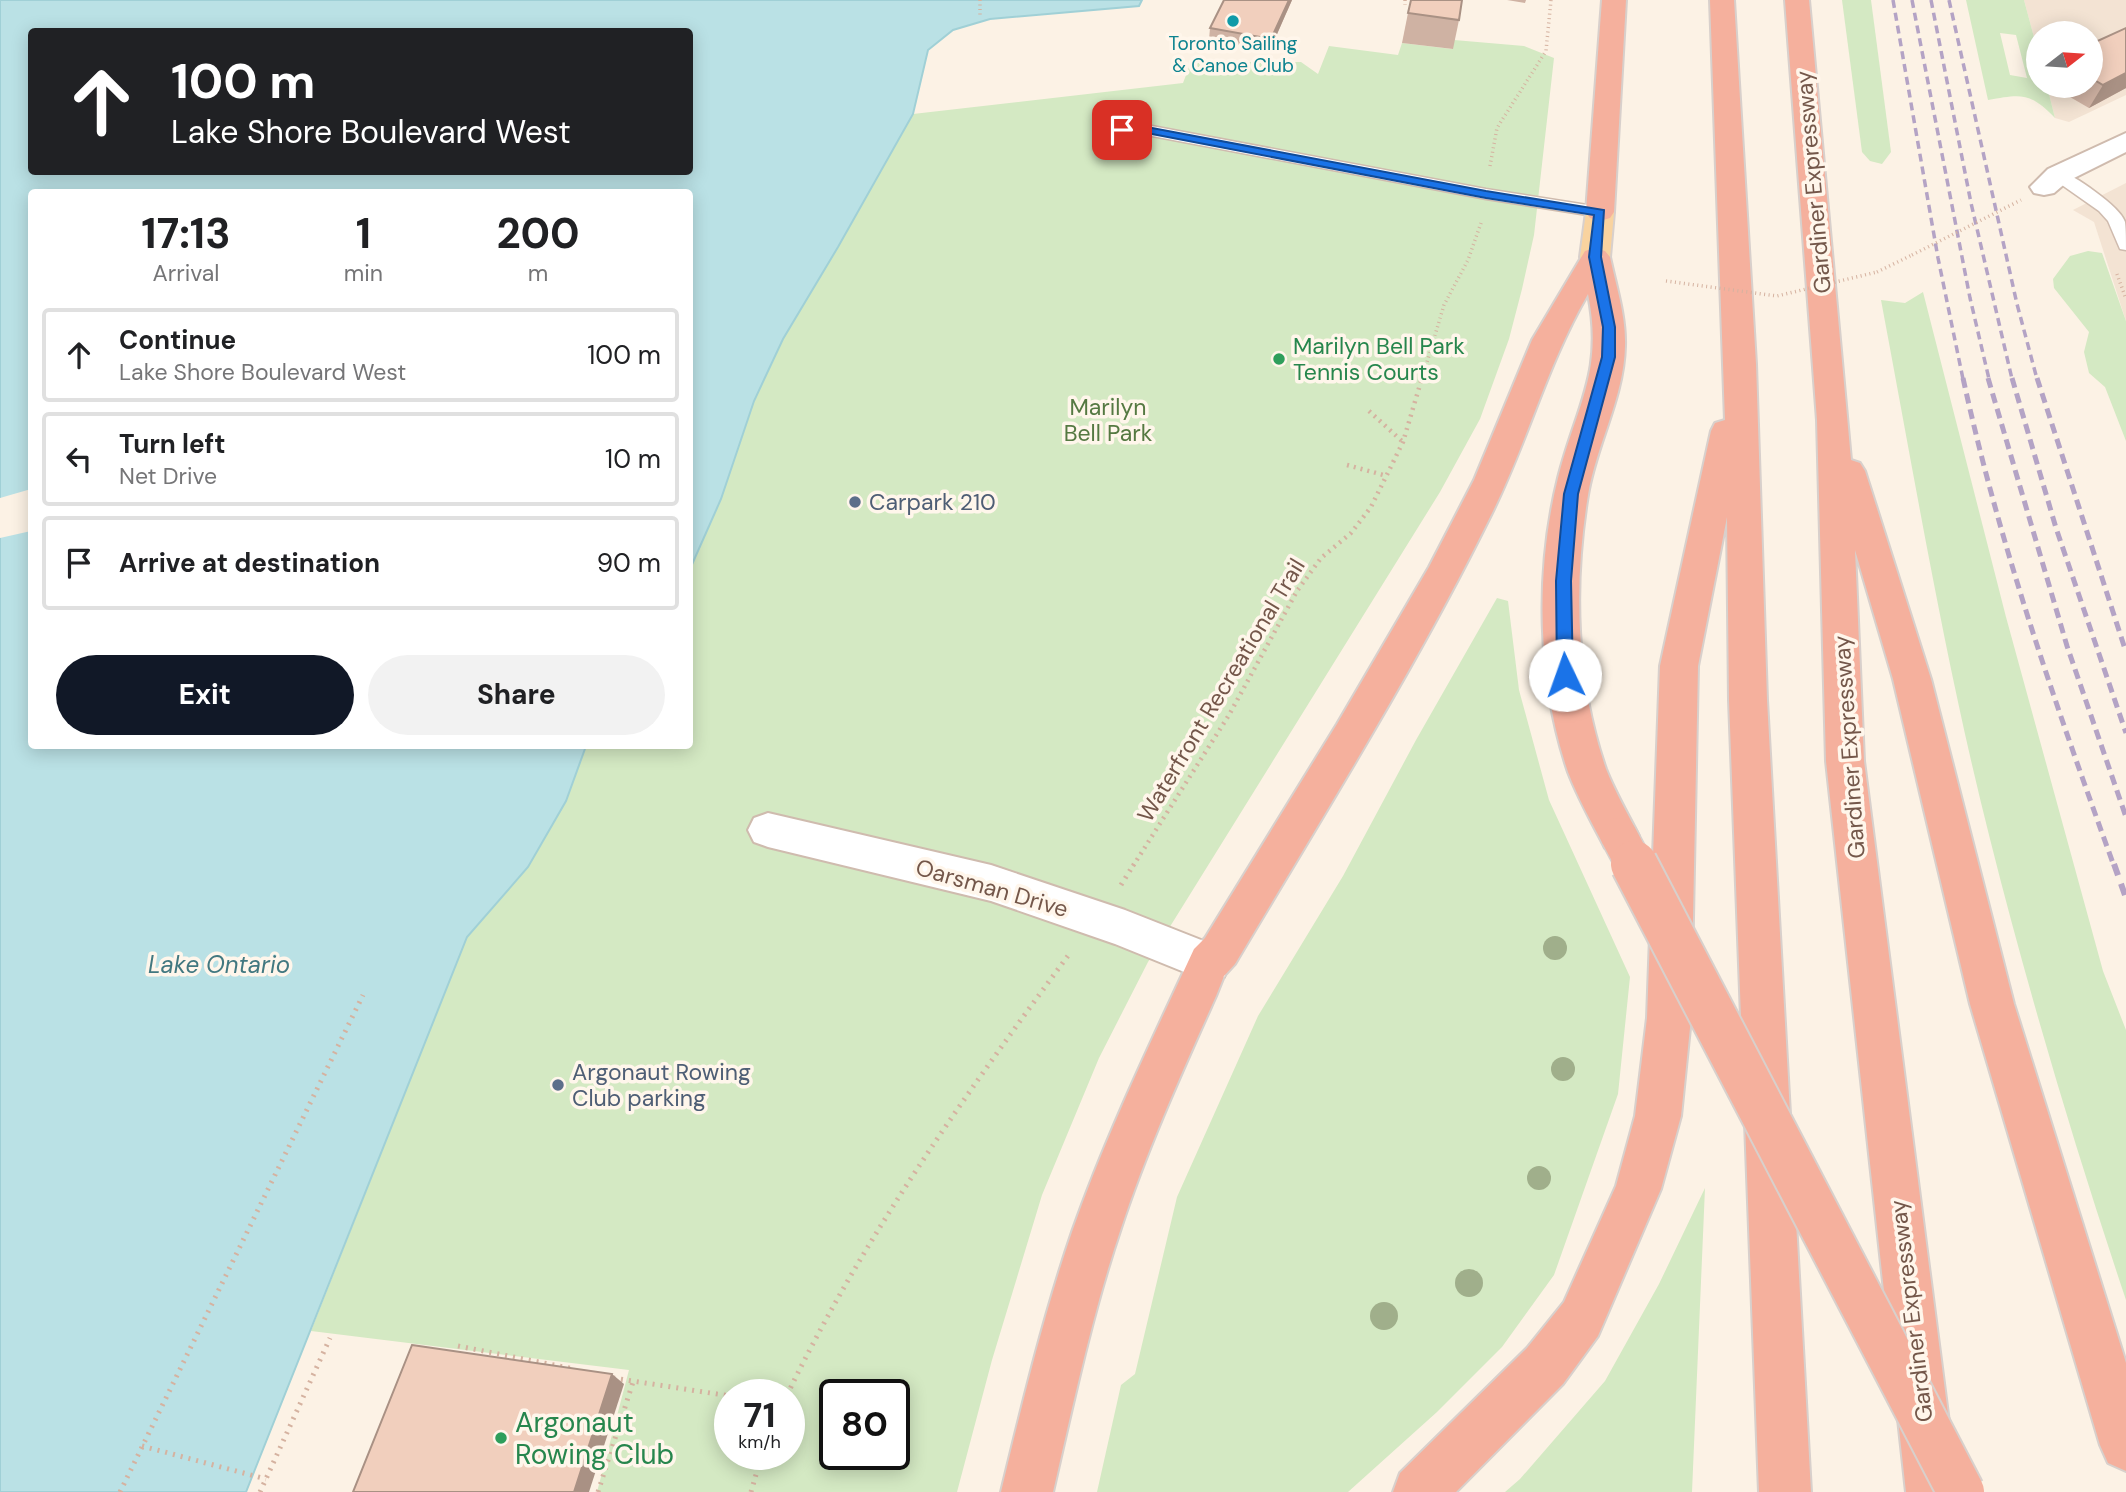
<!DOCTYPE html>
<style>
:root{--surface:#fff;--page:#f2f2f2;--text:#202124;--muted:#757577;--line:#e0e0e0;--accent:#111827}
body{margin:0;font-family:"DM Sans",sans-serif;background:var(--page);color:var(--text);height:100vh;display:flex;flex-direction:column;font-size:26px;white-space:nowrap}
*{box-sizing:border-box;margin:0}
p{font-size:23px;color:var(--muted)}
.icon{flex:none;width:38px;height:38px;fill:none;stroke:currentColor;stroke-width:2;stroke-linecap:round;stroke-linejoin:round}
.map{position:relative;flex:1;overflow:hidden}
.side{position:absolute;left:28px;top:189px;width:665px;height:560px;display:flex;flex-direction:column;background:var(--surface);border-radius:7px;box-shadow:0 4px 18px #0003}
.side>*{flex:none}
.banner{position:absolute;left:28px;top:28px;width:665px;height:147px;border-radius:7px;box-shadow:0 4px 18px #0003;background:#202124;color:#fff;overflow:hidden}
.needle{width:46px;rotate:73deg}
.fabs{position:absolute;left:2026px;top:21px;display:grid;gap:14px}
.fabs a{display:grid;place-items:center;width:77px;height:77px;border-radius:50%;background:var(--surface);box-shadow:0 4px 18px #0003;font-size:35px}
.speed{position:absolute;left:714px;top:1379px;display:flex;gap:14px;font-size:35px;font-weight:700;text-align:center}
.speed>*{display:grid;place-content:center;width:91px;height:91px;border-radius:50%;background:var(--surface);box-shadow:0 4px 18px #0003;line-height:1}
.speed small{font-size:18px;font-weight:400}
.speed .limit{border:4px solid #111;border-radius:10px;background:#fff;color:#111}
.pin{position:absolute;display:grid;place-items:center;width:60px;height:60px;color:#fff;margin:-30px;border-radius:14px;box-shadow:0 4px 10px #0006}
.me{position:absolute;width:77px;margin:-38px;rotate:357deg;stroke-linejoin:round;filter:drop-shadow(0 0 5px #0008)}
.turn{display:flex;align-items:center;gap:24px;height:147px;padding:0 28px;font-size:32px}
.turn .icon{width:91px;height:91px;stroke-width:2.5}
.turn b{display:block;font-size:49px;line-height:60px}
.eta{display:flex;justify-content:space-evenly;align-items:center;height:119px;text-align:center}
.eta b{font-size:42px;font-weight:700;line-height:49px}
.cta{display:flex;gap:14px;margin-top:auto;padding:14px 28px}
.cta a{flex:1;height:80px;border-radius:42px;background:var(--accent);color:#fff;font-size:28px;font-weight:700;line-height:80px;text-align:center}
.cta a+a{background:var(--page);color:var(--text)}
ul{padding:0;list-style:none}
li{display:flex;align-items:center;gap:21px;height:94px;margin:0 14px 10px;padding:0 14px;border:4px solid var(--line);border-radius:7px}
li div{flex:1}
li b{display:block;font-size:26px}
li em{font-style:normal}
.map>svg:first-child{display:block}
</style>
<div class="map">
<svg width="2126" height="1492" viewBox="0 0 2126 1492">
<rect width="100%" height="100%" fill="#fcf2e5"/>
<g fill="#f3e3d3">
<polygon points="2024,0 2126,0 2126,95 2069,122 2055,118 2047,86 2091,86 2091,33 2039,33 2039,56"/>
<polygon points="2126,183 2126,321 2094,222 2073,210"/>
</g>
<g fill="#d4e9c3" fill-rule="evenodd">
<polygon points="1842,0 1871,0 1891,152 1882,164 1870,161 1862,152"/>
<path d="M 1966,0 L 2024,0 L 2039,56 L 2039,86 L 2047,86 L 2055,118 C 2030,92 2021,94 1988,100 ZM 2000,33 L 2016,35 L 2027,78 L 2010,75 Z"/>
<path d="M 1454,40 L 1524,46 L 1554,58 L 1534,235 L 1522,289 L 1509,339 L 1480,419 L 1440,492 L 1148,962 L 1099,1058 L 1042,1195 L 992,1360 L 957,1492 L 597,1492 L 629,1370 L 311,1331 L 467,936 L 528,867 L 566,801 L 586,746 L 690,746 L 690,569 L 721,499 L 754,401 L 783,339 L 838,247 L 913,114 L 1183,83 L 1191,62 L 1301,62 L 1318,74 L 1329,46 L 1398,55 L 1402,43 L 1452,49 ZM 730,1395 L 789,1395 L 789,1454 L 730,1454 ZM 835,1395 L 894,1395 L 894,1454 L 835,1454 Z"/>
<polygon points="2088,251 2102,253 2126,321 2126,441 2105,387 2089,373 2084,352 2089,332 2054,288 2053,279 2070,256"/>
<path d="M 1923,292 L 2006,617 L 2103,971 L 2126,1030 L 2126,1300 C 2075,1148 2029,994 1990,839 C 1945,662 1915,480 1881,300 L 1905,303 Z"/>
<polygon points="1497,598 1508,601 1519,690 1549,800 1630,977 1618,1094 1554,1275 1502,1347 1437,1412 1348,1492 1097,1492 1121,1385 1135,1374 1177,1197 1258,1016 1343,876 1416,740"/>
<polygon points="1705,1188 1692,1492 1505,1492 1520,1479 1605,1381 1659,1284"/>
</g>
<path fill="#bae1e5" stroke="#a0d0d6" stroke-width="2" fill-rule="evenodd" d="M 0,0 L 1142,0 L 1139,6 L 990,19 L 953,30 L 928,50 L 913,114 L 838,247 L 783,339 L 754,401 L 721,499 L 690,569 L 690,192 L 32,192 L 32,746 L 586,746 L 566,801 L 528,867 L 467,937 L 246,1492 L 0,1492 ZM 32,32 L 690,32 L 690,172 L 32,172 Z"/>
<polygon fill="#fcf2e5" points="31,489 31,531 0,538 0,498"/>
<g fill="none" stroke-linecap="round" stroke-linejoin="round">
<defs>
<g id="lane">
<polygon points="1122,125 1152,126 1486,189 1600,207 1608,212 1600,217 1486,199 1152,136 1116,133 1114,130 1116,127"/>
<path d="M 2058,170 C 2073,174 2121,207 2125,222 C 2126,230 2126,242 2126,250 L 2120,249 L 2108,221 L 2099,211 L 2052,178 L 2050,175 L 2052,172 Z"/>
</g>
<g id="street">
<polygon points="2126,133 2126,152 2068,181 2054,193 2044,195 2034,193 2030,187 2048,169"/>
<polygon points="768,813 991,865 1125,910 1224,949 1230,963 1224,977 1209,982 1115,944 991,901 768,847 754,842 748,830 754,818"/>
</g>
<polygon id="primary" points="1600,203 1610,206 1614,212 1610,257 1605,263 1595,266 1585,263 1580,257 1586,212 1590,206"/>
<g id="highway">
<polygon points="1602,0 1626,0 1614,212 1610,218 1600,221 1590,218 1586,212"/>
<polygon points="1710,0 1734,0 1756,364 1767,700 1811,1492 1759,1492 1729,700 1727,517 1698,666 1691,1018 1681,1116 1661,1189 1598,1336 1563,1384 1456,1492 1393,1492 1400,1473 1527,1348 1564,1302 1616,1186 1635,1116 1647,1018 1660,666 1711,431 1715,423 1725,420"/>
<polygon points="1785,0 1809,0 1851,460 1860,463 1865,471 1931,679 2014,1004 2126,1363 2126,1471 2108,1463 2100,1445 1970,1004 1893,679 1855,550 1864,761 1958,1492 1906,1492 1826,761 1817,420"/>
<path d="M 1595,248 L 1605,251 L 1610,257 C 1616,286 1626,316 1625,346 C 1624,398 1596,445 1588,495 C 1573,586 1576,682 1606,769 C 1615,792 1628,814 1639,836 L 1633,848 L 1619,853 L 1605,848 C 1592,823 1578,798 1568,772 C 1537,681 1535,571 1558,478 C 1576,406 1604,373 1588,294 C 1547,364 1527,444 1490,517 C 1414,671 1322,817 1235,964 L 1224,976 L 1216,996 C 1182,1072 1147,1149 1121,1228 C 1092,1314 1073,1404 1053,1492 L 1001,1492 C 1022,1405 1043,1317 1072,1232 C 1106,1135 1151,1042 1194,949 L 1205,938 L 1337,724 L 1429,567 L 1474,480 L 1532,340 L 1585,251 Z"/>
</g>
</defs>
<use href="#lane" stroke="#cfbbae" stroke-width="3"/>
<use href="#street" stroke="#cfbbae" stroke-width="4"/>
<use href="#primary" stroke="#d8d0cc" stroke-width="4"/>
<use href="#highway" stroke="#d8d0cc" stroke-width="4"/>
<g stroke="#d5b2a0" stroke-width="3.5" stroke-dasharray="1 3.5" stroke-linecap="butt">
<polyline points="980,0 980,17"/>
<polyline points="1405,0 1405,5"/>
<polyline points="1490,166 1497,128 1546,51 1551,0"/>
<polyline points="1877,272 1912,255"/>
<polyline points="2117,274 2126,299"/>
<polyline points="1422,379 1444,305 1468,260 1481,223"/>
</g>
<g stroke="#d5b2a0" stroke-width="4.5" stroke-dasharray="2 5" stroke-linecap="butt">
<polyline points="1369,411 1403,442"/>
<polyline points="1347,465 1387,476"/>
<polyline points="1133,866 1229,715 1297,591 1321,558 1351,533 1371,507 1403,442 1422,378"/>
</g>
<g stroke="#d5b2a0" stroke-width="5" stroke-dasharray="2 6" stroke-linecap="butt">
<polyline points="1121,885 1134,864"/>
<polyline points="458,1346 574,1369"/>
<polyline points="613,1378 730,1396"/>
<path d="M 787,1395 C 864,1236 965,1095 1070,953"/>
<polyline points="142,1446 266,1479"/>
<polyline points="120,1492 363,995"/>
<polyline points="260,1492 330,1338"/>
<polyline points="598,1492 633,1382"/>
<polyline points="751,1492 762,1454"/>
</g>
<use href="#lane" fill="#fff" fill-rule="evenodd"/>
<use href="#street" fill="#fff" fill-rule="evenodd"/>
<use href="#primary" fill="#f9d39f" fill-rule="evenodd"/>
<use href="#highway" fill="#f5b09d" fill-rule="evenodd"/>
<g stroke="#b4a3c5" stroke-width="3.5" stroke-dasharray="8 5" stroke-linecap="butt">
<polyline points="1893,0 1938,258 1963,379"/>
<polyline points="1912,0 1970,298 1989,379"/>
<polyline points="1931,0 1971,203 2012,379"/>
<polyline points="1949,0 2017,304 2037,379"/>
</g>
<g stroke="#b4a3c5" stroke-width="5" stroke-dasharray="10 6" stroke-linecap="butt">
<path d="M 1963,378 C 1999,544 2056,706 2114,866"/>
<polyline points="1988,378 2067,646 2126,817"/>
<polyline points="2012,378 2056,528 2126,733"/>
<polyline points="2037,378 2126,652"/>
</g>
<polyline stroke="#b4a3c5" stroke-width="6" stroke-dasharray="12 9" stroke-linecap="butt" points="2114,864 2126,898"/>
<defs>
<polyline id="highway-bridge-far1" points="1619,836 1635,866"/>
<polyline id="highway-bridge" points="1634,864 1961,1492"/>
</defs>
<use href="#highway-bridge-far1" stroke="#d8d0cc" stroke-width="39" stroke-linecap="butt"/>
<use href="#highway-bridge" stroke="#d8d0cc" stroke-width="50" stroke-linecap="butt"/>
<g stroke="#d5b2a0" stroke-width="3.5" stroke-dasharray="1 3.5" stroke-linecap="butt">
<polyline points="1912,255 2021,200"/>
<polyline points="1666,281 1777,296 1877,272"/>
</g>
<use href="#highway-bridge-far1" stroke="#f5b09d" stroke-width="36"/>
<use href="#highway-bridge" stroke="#f5b09d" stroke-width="46"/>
</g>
<g fill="#a0af8b">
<circle cx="1555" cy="948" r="12"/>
<circle cx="1563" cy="1069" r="12"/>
<circle cx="1539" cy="1178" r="12"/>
<circle cx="1469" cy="1283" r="14"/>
<circle cx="1384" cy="1316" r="14"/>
</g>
<g fill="#cfb2a3">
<polygon points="1224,0 1292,0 1270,50 1209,40 1210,28"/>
<polygon points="1507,0 1526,0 1525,3"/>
<polygon points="1408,13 1459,20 1453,49 1402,43"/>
<polygon points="2126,28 2126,88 2089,108 2070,97 2066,86 2091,86 2091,44"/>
</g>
<g fill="#a99184">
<polygon points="1289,0 1292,0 1270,50 1271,39"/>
<polygon points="2126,73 2126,88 2089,108 2103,85"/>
<polygon points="612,1374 624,1384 589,1492 574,1492"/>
</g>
<g fill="#f1cfbd" stroke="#a99184" stroke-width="2">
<polygon points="1224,0 1289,0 1271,39 1210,28"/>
<polygon points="1411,0 1462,0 1459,20 1408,13"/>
<polygon points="2126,28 2126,73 2103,85 2091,78 2091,44"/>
<polygon points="412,1345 612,1374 574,1492 353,1492"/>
</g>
<polygon fill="#1a73e8" stroke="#114b97" stroke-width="2" points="1122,126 1152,128 1486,191 1604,210 1601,257 1615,327 1615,357 1578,494 1571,581 1573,675 1570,679 1559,679 1557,675 1556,581 1564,494 1602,357 1603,327 1589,257 1594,215 1486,198 1152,134 1118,132 1116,130"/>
<circle fill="#0f9aa8" stroke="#fff6eb" stroke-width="2.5" cx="1233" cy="21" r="7"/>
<g fill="#2e9e5b" stroke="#fff6eb" stroke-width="2.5">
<circle cx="1279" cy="359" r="7"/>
<circle cx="501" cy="1438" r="7"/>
</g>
<g fill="#5c6f8a" stroke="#fff6eb" stroke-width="2.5">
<circle cx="855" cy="502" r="7"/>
<circle cx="558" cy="1085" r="7"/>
</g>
<g text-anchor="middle" stroke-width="7" stroke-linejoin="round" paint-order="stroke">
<g font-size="19" fill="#0d838f" stroke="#fff6eb">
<text x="1233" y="50">Toronto Sailing<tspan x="1233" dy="22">&amp; Canoe Club</tspan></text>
</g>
<g font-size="23" fill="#74574a" stroke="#fff6eb">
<text transform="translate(1813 182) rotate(-95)" y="8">Gardiner Expressway</text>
<text transform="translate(1221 690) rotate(-59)" y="8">Waterfront Recreational Trail</text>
<text transform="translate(1849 747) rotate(-94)" y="8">Gardiner Expressway</text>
<text transform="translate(992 888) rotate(16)" y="8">Oarsman Drive</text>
<text transform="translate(1911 1311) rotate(-97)" y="8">Gardiner Expressway</text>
</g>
<g font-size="23" fill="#27864d" stroke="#fff6eb" text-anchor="start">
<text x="1293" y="354">Marilyn Bell Park<tspan x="1293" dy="26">Tennis Courts</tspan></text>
</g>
<g font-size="23" fill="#557942" stroke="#fff6eb">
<text x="1108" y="415">Marilyn<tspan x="1108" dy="26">Bell Park</tspan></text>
</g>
<g font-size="23" fill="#4e5e75" stroke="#fff6eb" text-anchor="start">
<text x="869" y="510">Carpark 210</text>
<text x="572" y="1080">Argonaut Rowing<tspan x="572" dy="26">Club parking</tspan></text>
</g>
<g font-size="24" font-style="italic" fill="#427880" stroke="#fff6eb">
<text x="219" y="973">Lake Ontario</text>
</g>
<g font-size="28" fill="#27864d" stroke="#fff6eb" text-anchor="start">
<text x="515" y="1432">Argonaut<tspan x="515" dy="32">Rowing Club</tspan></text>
</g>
</g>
</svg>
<div class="fabs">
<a><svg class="needle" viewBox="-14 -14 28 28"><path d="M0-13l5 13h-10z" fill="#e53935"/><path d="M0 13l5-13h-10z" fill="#757577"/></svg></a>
</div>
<div class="speed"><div>71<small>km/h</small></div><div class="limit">80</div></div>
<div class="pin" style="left:1122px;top:130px;background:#d93025"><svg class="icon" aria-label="arrive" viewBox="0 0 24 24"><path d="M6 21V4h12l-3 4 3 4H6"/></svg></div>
<svg class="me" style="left:1565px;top:675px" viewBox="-20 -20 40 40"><circle r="19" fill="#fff"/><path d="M0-13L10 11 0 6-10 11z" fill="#1a73e8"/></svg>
<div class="banner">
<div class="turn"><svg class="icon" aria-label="ahead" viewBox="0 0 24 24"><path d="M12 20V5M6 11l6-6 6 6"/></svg><div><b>100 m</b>Lake Shore Boulevard West</div></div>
</div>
<section class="side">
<div class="eta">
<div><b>17:13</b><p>Arrival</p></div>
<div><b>1</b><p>min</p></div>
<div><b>200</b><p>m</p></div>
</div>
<ul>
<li><svg class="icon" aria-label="ahead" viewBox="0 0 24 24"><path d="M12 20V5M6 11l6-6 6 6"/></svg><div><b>Continue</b><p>Lake Shore Boulevard West</p></div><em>100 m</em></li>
<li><svg class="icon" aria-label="left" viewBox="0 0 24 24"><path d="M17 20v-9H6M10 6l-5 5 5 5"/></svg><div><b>Turn left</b><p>Net Drive</p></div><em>10 m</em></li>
<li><svg class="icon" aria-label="arrive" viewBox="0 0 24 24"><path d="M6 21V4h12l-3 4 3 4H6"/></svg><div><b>Arrive at destination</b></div><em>90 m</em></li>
</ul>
<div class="cta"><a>Exit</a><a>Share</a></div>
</section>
</div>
